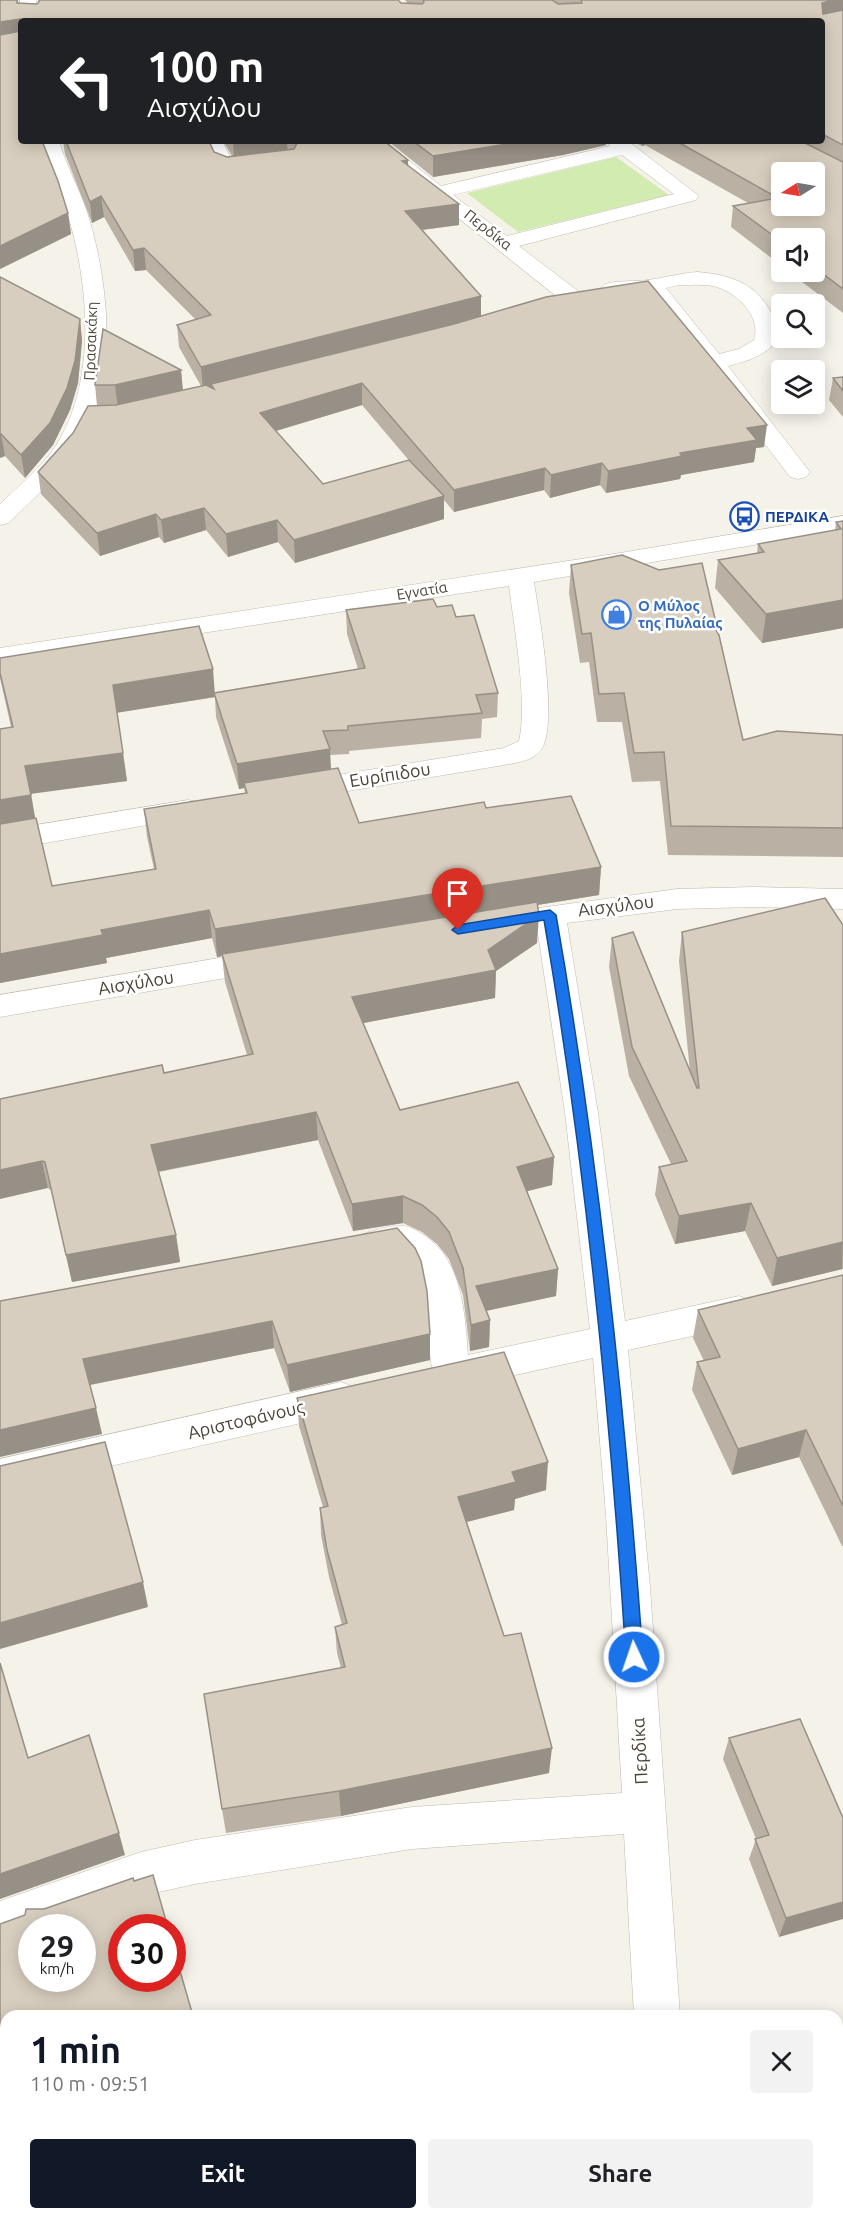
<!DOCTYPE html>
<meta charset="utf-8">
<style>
:root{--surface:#fff;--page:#f2f2f2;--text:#202124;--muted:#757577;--accent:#111827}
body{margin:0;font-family:Ubuntu,sans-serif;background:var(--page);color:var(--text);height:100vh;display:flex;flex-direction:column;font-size:22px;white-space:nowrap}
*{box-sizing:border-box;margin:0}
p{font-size:20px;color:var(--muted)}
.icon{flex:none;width:33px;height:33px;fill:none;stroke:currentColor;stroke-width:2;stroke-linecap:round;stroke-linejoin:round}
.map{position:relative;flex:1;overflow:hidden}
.panel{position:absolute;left:0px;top:2010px;width:843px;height:210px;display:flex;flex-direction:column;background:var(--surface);border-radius:18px 18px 0 0;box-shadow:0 3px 15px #0003}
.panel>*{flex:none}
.hud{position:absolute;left:18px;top:18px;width:807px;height:126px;border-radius:6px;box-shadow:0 3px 15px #0003;background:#202124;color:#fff;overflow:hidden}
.needle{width:39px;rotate:259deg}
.tools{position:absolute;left:771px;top:162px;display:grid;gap:12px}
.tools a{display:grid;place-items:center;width:54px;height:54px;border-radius:6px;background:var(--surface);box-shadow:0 3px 15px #0003;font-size:30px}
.speed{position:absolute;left:18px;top:1914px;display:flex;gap:12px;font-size:30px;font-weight:700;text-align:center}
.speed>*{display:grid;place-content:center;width:78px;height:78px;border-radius:50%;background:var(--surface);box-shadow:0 3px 15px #0003;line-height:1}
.speed small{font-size:15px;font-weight:400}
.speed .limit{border:9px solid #d22;background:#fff;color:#111}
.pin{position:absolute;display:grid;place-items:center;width:51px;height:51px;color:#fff;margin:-62px -26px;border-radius:50% 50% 50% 0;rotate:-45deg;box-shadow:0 0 6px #0007}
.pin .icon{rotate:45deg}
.me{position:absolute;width:66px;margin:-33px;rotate:357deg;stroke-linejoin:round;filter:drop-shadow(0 0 4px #0008)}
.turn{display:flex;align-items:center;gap:21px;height:126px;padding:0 30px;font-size:27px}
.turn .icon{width:78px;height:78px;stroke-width:2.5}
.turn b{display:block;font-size:42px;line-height:51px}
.round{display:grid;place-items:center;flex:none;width:63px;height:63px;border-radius:6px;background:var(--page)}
.overview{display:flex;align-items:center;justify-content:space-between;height:102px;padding:0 30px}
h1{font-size:36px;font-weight:700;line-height:45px;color:var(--accent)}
.primary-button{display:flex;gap:12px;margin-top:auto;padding:12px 30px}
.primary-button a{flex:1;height:69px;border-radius:6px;background:var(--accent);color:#fff;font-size:24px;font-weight:700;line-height:69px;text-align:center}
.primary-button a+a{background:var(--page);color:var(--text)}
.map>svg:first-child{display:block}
</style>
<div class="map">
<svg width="843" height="2220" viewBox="0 0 843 2220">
<rect width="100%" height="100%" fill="#f5f2ea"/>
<polygon fill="#d1ebb1" points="616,157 669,195 518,232 467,193"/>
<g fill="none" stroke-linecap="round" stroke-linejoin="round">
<defs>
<g id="minor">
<polygon points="20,0 36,0 39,21 21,21"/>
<path d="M 39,141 L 59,141 C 66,165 78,186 86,209 C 108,275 119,374 84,438 C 66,471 35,496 9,523 L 0,525 L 0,504 C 21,484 47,463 61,437 C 97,371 88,278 66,209 C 59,186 46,165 39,141 Z"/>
<polygon points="202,141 222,141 233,163 259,164 262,168 259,172 234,176 218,171"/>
<path d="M 362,141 L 384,141 L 441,186 L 610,146 L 606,141 L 628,141 L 699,196 L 696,200 L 519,246 L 582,294 L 585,299 L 582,304 L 574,305 L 566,304 ZM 622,155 L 674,194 L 507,236 L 453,195 Z"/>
<path d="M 697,272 C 710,273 725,275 738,281 C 752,287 761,296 769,309 C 792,347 759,358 728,366 L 806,467 L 810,472 L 806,477 L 798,479 L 790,477 L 653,297 C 636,291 621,297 605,292 L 601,288 L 605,284 C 619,280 634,282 648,280 C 665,278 680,273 697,272 ZM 680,285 C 691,285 702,284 713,286 C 735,291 762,315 754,340 L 739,349 L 719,354 L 666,288 Z"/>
<path d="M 843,516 L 843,530 L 534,582 C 539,615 559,726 541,750 C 533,761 516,763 504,765 L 300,799 L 290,796 L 286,790 L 290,784 L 300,781 L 504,748 L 519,741 C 528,702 514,627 509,586 L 0,664 L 0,648 L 620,553 Z"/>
<polygon points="188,800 198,802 202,809 198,816 0,851 0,831"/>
<path d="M 754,887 L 843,889 L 843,909 L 754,907 L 677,909 L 567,923 L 598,1113 L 625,1321 L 739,1296 L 752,1301 L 757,1311 L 752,1321 L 739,1326 L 628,1350 L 650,1587 L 680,2016 L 634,2016 L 624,1834 L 412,1849 L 195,1884 L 141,1896 L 51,1928 L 32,1928 L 32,1934 L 0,1945 L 0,1901 L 141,1852 L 195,1840 L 412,1807 L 622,1793 L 606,1515 L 593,1358 L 451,1389 L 438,1385 C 418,1345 444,1281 398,1254 L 372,1259 L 360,1255 L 355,1245 L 360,1235 C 372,1231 387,1226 400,1226 C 408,1225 415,1230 422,1234 C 462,1257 465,1314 468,1355 L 590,1329 L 565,1113 L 537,927 L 528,928 L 517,925 L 513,918 L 517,911 L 677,889 Z"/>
<polygon points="267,950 278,953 282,961 278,969 0,1017 0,995"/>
<polygon points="341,1382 354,1387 360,1398 354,1409 341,1414 0,1491 0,1459"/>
<polygon points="646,2214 694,2214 696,2220 646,2220"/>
</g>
</defs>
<use href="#minor" stroke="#c2baac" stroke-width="1"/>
<use href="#minor" fill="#fff" fill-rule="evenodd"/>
</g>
<g fill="#bab1a4" fill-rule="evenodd">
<polygon points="0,0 18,0 18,3 37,4 39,2 408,4 405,0 843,0 843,313 789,272 814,272 814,238 782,238 782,266 731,227 733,206 748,203 645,145 642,146 632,141 822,141 822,21 21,21 21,141 68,213 71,234 0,269"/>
<path d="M 63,141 L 209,141 L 214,152 L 227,157 L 232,156 L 223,141 L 384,141 L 408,166 L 459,204 L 459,225 L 422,230 L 481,316 L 764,447 L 756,448 L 754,462 L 681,475 L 680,479 L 606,493 L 600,485 L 550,498 L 544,490 L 454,512 L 444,500 L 444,519 L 295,563 L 278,542 L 228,557 L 206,530 L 164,543 L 159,537 L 100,556 L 41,494 L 38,472 L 97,406 L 95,385 L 181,370 L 183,390 L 201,386 L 179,347 L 177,325 L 196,320 L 146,270 L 135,271 L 104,217 L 92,223 L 65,154 ZM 362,405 L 412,464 L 323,484 L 276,431 Z"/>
<polygon points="388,141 606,141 606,145 563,155 433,177"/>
<polygon points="0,277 80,319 82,341 78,383 70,410 53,445 25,478 5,456 0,458"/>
<polygon points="843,377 843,417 829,400 833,378"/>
<polygon points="843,521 843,628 762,643 715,588 718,560 757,553 758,544 835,531 836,522"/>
<polygon points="571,565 716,623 715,629 743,740 843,735 843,857 668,855 660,781 632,782 622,722 597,722 589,662 580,663 569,593"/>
<path d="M 437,607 L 456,617 L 498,693 L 497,717 L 482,719 L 481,738 L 349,751 L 349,754 L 330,755 L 331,769 L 359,823 L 486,808 L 601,867 L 599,895 L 537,905 L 537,943 L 496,971 L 495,998 L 363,1023 L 400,1110 L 554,1157 L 552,1185 L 527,1191 L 558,1269 L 556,1296 L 486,1311 L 490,1320 L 489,1347 L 470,1351 L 463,1295 L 449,1259 L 437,1244 L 422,1232 L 403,1223 L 353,1231 L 318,1140 L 159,1172 L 176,1235 L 180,1262 L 72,1282 L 51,1190 L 48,1188 L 0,1099 L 164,1073 L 247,1055 L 225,982 L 222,956 L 217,957 L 212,938 L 106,958 L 107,963 L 0,983 L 11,727 L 0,678 L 0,658 L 215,692 L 358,669 L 347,634 L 346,610 ZM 215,697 L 216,717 L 239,789 L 244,788 L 245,793 L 144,809 L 147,837 L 154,869 L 52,886 L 35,818 L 31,793 L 127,781 L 117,712 Z"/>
<polygon points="843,925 843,1269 772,1286 745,1231 675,1244 655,1195 659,1167 671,1164 629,1076 609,967 612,938 690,1072 679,961 682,932"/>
<polygon points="843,1275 843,1546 842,1546 799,1457 732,1475 692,1390 697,1362 704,1361 693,1338 698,1310"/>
<polygon points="0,1301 430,1334 430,1360 290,1392 274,1348 90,1385 102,1434"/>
<polygon points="297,1398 546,1490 515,1499 514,1510 467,1522 549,1773 341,1816 226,1833 222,1809 341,1668 337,1653 335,1627 342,1625 329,1577 321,1535 320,1508 323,1507 299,1426"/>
<polygon points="729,1738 843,1818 779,1937 749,1859 756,1839 723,1759"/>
</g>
<g fill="#979086">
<polygon points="17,0 18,0 21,39 0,42 0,22"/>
<polygon points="833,0 843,0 843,16 822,21 822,3"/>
<polygon points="233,141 287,141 288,155 234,161"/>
<polygon points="525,141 606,141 606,145 563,155 433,177 433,156"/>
<polygon points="642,141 646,141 645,145 642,146"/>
<polygon points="408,160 409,181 402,161"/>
<polygon points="101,196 104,217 92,223 90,202"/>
<polygon points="459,204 459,225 405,232 405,211"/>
<polygon points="68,213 71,234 0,269 0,246"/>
<polygon points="144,248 146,270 135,271 133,250"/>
<polygon points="481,296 481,317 211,384 211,387 203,389 201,367"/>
<polygon points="80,319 82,341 78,383 70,410 53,445 25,478 21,455"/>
<polygon points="181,370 183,394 118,409 115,385"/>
<polygon points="362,383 362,405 262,435 260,413"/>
<polygon points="767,425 764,447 756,448 754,462 681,475 680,479 606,493 608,471 680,453 747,428"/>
<polygon points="0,434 1,434 5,456 0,458"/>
<polygon points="602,463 600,485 550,498 551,475"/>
<polygon points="545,468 544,490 454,512 454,490"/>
<polygon points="444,496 444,519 295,563 294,540"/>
<polygon points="204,508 206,530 164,543 161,520"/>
<polygon points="156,514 159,537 100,556 97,533"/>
<polygon points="277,520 278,542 228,557 226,534"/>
<polygon points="843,600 843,628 762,643 766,614"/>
<polygon points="213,669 215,696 214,693 215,697 116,713 113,685"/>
<polygon points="330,749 331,774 244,783 244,788 239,789 237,764"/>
<polygon points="123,753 127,781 30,794 25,766"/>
<polygon points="31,795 36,823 0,829 0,800"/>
<polygon points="601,867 599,895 223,956 222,954 222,956 217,957 215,929"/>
<polygon points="209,910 212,938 106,958 107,963 0,983 0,954 101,930"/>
<polygon points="539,915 537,943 496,971 495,998 353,1025 352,997 488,950"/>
<polygon points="316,1112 318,1140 155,1172 151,1145"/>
<polygon points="554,1157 552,1185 516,1194 517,1167"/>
<polygon points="42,1161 48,1188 0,1199 0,1170"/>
<polygon points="403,1196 403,1223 353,1231 352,1204"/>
<polygon points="751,1203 745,1231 675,1244 679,1216"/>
<polygon points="176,1235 180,1262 72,1282 66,1255"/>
<polygon points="843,1242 842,1269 772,1286 777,1258"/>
<polygon points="558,1269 556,1296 476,1313 476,1286"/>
<polygon points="490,1320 489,1347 470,1351 471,1325"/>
<polygon points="272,1321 274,1348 89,1385 83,1359"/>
<polygon points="430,1334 430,1360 290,1392 287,1365"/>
<polygon points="96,1408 102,1434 0,1457 0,1430"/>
<polygon points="806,1430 799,1457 732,1475 738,1449"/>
<polygon points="548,1462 546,1490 515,1499 514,1510 458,1524 458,1497 512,1472"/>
<polygon points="143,1582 148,1607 0,1649 0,1623"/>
<polygon points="552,1748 549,1773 341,1816 339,1791"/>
<polygon points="119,1833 125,1855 0,1899 0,1874"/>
<polygon points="843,1902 843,1919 779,1937 786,1918"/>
<polygon points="6,2122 6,2131 2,2124"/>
<polygon points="496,2214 505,2214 501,2220 493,2220"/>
</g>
<g fill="#d8cebf" stroke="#979086" stroke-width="1.5" fill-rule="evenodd">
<polygon points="0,0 17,0 17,3 37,4 39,2 39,0 398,0 401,3 422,4 424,2 423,0 552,0 558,4 582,3 581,0 833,0 822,3 823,14 843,10 843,145 822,134 822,21 21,21 21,141 42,141 58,181 68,213 0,246 0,35 21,31 20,19 0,22"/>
<polygon points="66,141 209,141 214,152 227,157 294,149 298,141 384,141 408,160 402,161 459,204 405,211 481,296 201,367 177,325 211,315 144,248 133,250 101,196 90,202"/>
<polygon points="413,141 525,141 433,156"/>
<path d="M 676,141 L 801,141 L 843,162 L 843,289 L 814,267 L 814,238 L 782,238 L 782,242 L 733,206 L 778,198 ZM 782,172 L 814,172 L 814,206 L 782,206 Z"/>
<polygon points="0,277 80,319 75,361 67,388 50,423 21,455 1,434 0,434"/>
<polygon points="648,281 767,425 747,428 757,440 680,453 682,456 608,471 602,463 551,475 545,468 454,490 362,383 260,413 323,484 409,460 444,496 294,540 277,520 226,534 204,508 161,520 156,514 97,533 38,472 73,433 88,406 116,405 206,385 214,389 211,384 454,324 546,297"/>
<polygon points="103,329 181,370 115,385 95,385"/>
<polygon points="843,377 843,391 833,378"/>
<polygon points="843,521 843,600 766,614 718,560 764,552 758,544 841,529 836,522"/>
<polygon points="622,555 659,570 702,563 716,623 712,623 719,635 743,740 777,731 843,735 843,828 671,826 664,752 634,753 624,693 599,694 591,633 582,634 571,565"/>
<polygon points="433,599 437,607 452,605 456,617 474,615 498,693 476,695 482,713 348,726 348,730 323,731 330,749 237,764 214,693 365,668 346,610"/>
<polygon points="199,626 213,669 113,685 123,753 25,766 31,795 0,800 0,729 13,727 0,673 0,658"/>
<polygon points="338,768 359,823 484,802 486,808 571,796 601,867 215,929 209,910 101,930 103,935 0,954 0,824 36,818 52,886 156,869 144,809 247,793 244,783"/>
<polygon points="825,898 843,925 843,1242 777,1258 751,1203 679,1216 659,1167 687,1161 632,1047 612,938 633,932 697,1088 699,1088 682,932"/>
<polygon points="537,902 539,915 488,950 496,970 352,997 400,1110 518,1082 554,1157 517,1167 558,1269 476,1286 490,1320 471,1325 463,1268 449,1232 437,1217 422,1205 403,1196 352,1204 316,1112 151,1145 176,1235 66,1255 45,1162 42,1161 0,1170 0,1099 162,1065 164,1073 253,1054 222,954"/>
<polygon points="397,1228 415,1248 421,1261 427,1291 430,1334 287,1365 272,1321 83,1359 96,1408 0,1430 0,1301"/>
<polygon points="843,1275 843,1506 806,1430 738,1449 697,1362 720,1357 698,1310"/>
<polygon points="504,1352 548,1462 512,1472 516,1482 458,1497 504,1636 521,1633 552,1748 339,1791 222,1809 204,1694 345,1667 335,1627 347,1623 327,1550 320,1508 328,1506 297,1398"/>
<polygon points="105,1442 143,1582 0,1623 0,1466"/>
<polygon points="0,1663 28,1758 89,1735 119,1833 0,1874"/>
<polygon points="800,1719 843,1818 843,1902 786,1918 755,1839 769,1835 729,1738"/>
<path d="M 153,1875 L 168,1928 L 122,1928 L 122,1978 L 172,1978 L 172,1943 L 193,2016 L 6,2016 L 6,2122 L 2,2124 L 0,2114 L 0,1924 L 25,1915 L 26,1909 L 44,1909 L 133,1878 L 134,1881 ZM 32,1928 L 82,1928 L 82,1978 L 32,1978 Z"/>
<polygon points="176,2214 496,2214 493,2220 370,2220 364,2216 362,2220 172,2220"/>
</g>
<path fill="#1a73e8" stroke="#114b97" stroke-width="1.5" d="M 550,910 L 556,915 C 599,1160 625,1408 643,1657 L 640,1662 L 634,1665 L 628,1662 L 626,1657 C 610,1410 586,1164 544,920 L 458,934 L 452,930 L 458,925 Z"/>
<defs>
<symbol id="bus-ring" viewBox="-11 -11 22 22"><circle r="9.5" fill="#fff" stroke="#1a4fb4" stroke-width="1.5"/><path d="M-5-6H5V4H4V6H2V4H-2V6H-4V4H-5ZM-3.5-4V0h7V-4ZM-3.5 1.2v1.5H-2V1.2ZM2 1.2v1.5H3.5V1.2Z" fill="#1a4fb4"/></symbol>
<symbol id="shop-ring" viewBox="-11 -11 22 22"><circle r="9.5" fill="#fff" stroke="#3f7fe0" stroke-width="1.5"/><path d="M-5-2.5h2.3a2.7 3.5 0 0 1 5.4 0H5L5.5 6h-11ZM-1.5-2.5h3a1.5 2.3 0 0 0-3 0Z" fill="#3f7fe0"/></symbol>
</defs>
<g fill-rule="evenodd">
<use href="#bus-ring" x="728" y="500" width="33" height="33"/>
<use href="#shop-ring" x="600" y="598" width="33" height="33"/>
</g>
<g text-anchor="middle" stroke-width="5" stroke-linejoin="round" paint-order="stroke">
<g font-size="15" fill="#4a4337" stroke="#fff">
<text transform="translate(488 230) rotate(38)" y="5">Περδίκα</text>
<text transform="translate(91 341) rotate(-88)" y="5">Πρασακάκη</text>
<text transform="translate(422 591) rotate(-9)" y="5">Εγνατία</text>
</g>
<g font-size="15" font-weight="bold" fill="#164399" stroke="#fff" text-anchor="start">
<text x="765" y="522">ΠΕΡΔΙΚΑ</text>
</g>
<g font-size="15" font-weight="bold" fill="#366cbe" stroke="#fff" text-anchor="start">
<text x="638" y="611">Ο Μύλος<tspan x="638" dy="17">της Πυλαίας</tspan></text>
</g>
<g font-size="18" fill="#4a4337" stroke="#fff">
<text transform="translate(390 775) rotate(-9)" y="6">Ευρίπιδου</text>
<text transform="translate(616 906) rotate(-7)" y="6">Αισχύλου</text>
<text transform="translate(136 983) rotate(-9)" y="6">Αισχύλου</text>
<text transform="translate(246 1420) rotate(-13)" y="6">Αριστοφάνους</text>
<text transform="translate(640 1751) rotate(-93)" y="6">Περδίκα</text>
</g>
</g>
</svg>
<div class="tools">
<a><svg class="needle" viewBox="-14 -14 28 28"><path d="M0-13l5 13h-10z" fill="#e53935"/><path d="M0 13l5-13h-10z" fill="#757577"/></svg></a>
<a><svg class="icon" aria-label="sound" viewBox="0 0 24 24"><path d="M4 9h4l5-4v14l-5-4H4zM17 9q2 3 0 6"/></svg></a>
<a><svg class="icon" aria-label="search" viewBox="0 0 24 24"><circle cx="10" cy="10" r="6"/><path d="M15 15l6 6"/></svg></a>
<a><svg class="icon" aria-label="layers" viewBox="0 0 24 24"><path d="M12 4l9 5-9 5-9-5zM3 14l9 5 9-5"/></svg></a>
</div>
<div class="speed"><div>29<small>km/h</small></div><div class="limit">30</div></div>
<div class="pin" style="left:458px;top:930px;background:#d93025"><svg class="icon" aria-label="arrive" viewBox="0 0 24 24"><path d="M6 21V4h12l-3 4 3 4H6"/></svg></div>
<svg class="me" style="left:634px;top:1657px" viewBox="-20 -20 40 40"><circle r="17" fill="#1a73e8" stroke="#fff" stroke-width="3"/><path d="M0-11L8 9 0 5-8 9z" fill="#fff"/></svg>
<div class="hud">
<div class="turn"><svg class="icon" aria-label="left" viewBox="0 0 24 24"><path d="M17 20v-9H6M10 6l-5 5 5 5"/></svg><div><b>100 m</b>Αισχύλου</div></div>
</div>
<section class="panel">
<div class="overview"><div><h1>1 min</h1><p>110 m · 09:51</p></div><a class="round"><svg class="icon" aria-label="close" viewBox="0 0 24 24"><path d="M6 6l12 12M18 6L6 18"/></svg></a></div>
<div class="primary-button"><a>Exit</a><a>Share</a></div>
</section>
</div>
